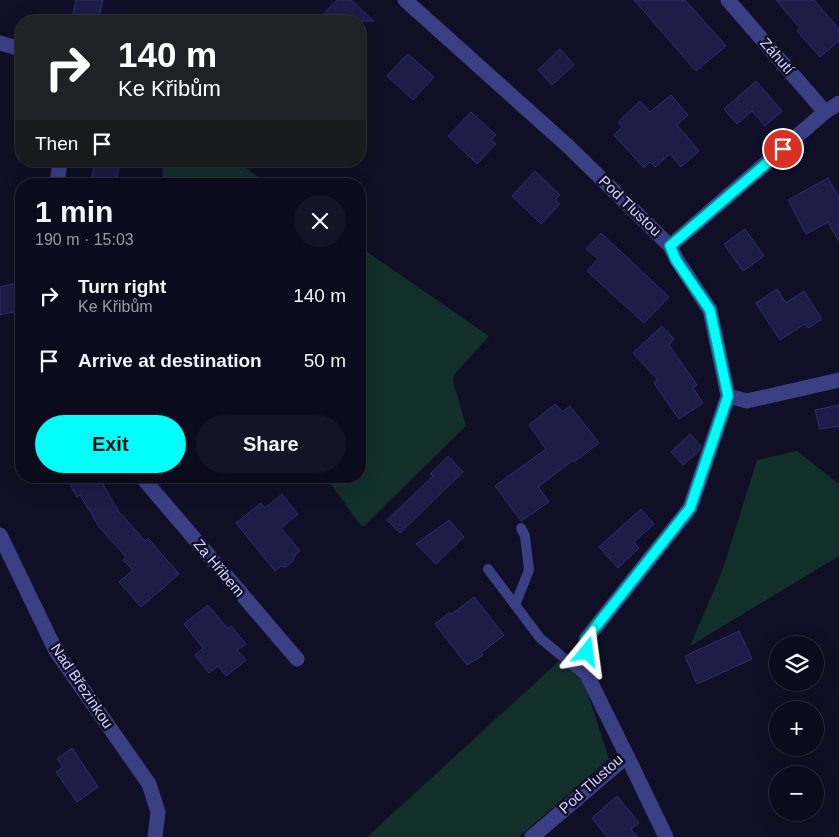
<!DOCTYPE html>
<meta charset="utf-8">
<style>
:root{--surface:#0c0b1c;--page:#151425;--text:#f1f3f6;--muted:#9a9ba3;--line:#2c2b3b;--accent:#00fdf9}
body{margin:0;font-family:Helvetica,sans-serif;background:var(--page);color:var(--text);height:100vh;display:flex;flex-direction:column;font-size:19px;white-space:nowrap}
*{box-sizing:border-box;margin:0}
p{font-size:16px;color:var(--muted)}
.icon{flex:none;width:28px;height:28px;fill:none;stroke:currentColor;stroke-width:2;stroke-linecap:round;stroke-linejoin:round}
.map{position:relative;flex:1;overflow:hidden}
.side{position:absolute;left:15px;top:178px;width:351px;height:305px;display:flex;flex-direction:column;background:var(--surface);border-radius:20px;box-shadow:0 5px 20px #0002,0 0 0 1px var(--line)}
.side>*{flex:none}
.guide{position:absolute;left:15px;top:15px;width:351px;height:152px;border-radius:20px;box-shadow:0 5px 20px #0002,0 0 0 1px var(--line);background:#202124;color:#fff;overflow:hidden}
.buttons{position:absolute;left:769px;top:636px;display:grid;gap:10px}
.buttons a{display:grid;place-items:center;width:55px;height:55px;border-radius:50%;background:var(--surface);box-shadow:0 5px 20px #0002,0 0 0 1px var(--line);font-size:25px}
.pin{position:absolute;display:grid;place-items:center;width:42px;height:42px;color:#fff;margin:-21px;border:2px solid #fff;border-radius:50%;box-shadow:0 1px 5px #0007}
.me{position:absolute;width:55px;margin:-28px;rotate:16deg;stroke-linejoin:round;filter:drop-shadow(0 0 4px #0008)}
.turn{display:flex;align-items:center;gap:18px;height:105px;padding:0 20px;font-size:22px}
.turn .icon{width:65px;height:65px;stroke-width:2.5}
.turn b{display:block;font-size:35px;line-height:42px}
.then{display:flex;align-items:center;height:48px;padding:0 20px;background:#0003;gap:10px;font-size:19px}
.round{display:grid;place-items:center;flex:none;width:52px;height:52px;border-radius:26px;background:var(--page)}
.head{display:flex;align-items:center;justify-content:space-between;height:85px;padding:0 20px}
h1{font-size:30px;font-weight:800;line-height:38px}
.button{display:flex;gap:10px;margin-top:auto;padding:10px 20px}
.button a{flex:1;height:58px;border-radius:30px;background:var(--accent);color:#111;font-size:20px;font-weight:800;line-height:58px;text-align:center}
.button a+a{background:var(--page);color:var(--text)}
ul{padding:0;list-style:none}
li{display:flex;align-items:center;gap:15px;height:65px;padding:0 20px}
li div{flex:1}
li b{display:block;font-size:19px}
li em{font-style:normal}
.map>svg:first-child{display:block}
</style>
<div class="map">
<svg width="839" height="837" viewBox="0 0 839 837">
<rect width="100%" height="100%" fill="#100f25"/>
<g fill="#122f2a">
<polygon points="162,161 236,161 269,184 163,184"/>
<polygon points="360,247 489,336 454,375 453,381 466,426 364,526 361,526 325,476 360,476"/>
<polygon points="797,451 839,484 839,556 690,646 723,569 757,460"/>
<polygon points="560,660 584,682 609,759 519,837 367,837"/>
</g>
<g fill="#1e1b46" stroke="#322d72">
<polygon points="76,0 103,0 98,21 71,21"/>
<polygon points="337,0 351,0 374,21 317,21"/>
<polygon points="634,0 685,0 726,46 696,71"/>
<polygon points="776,0 814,0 839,29 839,41 820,57 797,31 800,28"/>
<polygon points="560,49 574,65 552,85 538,70"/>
<polygon points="408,54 434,77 413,100 387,76"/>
<polygon points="756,81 782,111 765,126 752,111 737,124 724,109"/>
<polygon points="671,95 688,115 677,125 699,151 681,167 670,154 655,167 650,162 644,168 614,135 622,127 618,122 640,101 650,112"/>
<polygon points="471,112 496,135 491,140 496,144 477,164 448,136"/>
<polygon points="94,161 120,161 116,184 92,184"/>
<polygon points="535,171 560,195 555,200 560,204 541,224 512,196"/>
<polygon points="828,178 839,198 839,242 828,222 806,234 788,200"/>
<polygon points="745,229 764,256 743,271 724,244"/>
<polygon points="601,233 669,297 644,323 587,271 598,259 586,249"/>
<polygon points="21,282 21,310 0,315 0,287"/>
<polygon points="777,289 786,303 804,291 822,319 808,328 805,324 780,340 756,303"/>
<polygon points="662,326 674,339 669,345 697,385 693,388 703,403 679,419 654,383 658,380 633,353"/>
<polygon points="555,404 562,412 570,406 599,443 574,462 573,460 538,487 549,502 521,521 495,486 546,449 529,425"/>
<polygon points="839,405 839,426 820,429 815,410"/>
<polygon points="690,434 701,446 699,451 683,465 671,452"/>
<polygon points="448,456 463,472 400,533 387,520 433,476 430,474"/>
<polygon points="65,476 98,476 119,512 145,541 148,538 179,574 141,607 119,582 133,570 123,560 126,557 100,528 80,495 77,497"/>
<polygon points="282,494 298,514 281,528 300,551 294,556 293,561 286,567 281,566 275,571 236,523 261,503 265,508"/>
<polygon points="641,509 654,524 634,542 639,548 618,568 599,547"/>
<polygon points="449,520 464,537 436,564 416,544"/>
<polygon points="474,597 504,635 481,653 483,655 467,665 435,624 450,612 452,614"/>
<polygon points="208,605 228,629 231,626 246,644 237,650 246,660 226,676 218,666 209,673 195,655 203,648 184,624"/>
<polygon points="739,631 752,659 697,684 685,656"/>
<polygon points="72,748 98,787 77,802 56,772 63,767 57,759"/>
<polygon points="617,796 639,823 631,829 637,837 607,837 592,818"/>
</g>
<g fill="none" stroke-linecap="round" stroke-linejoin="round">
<g stroke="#3a3f84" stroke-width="10">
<polyline points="488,569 540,638 589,679"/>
<polyline points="515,605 529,570 525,536 521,528"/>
</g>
<g stroke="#3a3f84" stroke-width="15">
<polyline points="405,0 569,147 670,246 677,260 710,310 728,396 690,508 586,639 589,679 627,756 532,837"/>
<polyline points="728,0 825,112"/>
<polyline points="0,43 21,49"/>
<polyline points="57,184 60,161"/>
<polyline points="670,246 825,112 839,103"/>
<polyline points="728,396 747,401 839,380"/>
<polyline points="141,476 297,659"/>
<polyline points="0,535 56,651 149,784 158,812 155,837"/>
<polyline points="627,756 666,837"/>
</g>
</g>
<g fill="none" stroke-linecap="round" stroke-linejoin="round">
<defs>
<polyline id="route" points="587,652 586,639 690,508 728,396 710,310 676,260 670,246 783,149"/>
</defs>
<use href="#route" stroke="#00a4a2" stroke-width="12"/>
<use href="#route" stroke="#00fdf9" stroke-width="9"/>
</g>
<g text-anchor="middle" stroke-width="5" stroke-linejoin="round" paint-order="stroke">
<g font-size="15" fill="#d2d2ff" stroke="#100f25">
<text transform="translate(777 56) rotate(49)" y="5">Záhutí</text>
<text transform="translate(630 206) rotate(44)" y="5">Pod Tlustou</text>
<text transform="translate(219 568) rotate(50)" y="5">Za Hřibem</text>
<text transform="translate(82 686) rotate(56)" y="5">Nad Březinkou</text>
<text transform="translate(591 784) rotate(-42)" y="5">Pod Tlustou</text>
</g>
</g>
</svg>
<div class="buttons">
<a><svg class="icon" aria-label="layers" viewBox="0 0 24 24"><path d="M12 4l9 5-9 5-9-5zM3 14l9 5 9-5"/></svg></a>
<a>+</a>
<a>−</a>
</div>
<div class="pin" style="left:783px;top:149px;background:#d93025"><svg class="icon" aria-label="arrive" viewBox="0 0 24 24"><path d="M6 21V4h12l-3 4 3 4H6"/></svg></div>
<svg class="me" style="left:587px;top:652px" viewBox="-20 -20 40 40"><path d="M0-17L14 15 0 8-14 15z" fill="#00fdf9" stroke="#fff" stroke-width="4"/></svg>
<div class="guide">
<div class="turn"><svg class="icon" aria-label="right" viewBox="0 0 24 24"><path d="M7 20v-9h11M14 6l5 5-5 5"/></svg><div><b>140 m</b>Ke Křibům</div></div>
<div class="then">Then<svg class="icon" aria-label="arrive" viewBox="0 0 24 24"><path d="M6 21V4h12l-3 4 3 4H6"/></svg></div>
</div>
<section class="side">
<div class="head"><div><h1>1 min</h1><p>190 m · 15:03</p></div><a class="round"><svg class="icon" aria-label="close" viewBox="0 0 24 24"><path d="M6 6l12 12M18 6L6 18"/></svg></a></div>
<ul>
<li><svg class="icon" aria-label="right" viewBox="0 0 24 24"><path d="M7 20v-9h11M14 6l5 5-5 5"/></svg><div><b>Turn right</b><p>Ke Křibům</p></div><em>140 m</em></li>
<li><svg class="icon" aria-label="arrive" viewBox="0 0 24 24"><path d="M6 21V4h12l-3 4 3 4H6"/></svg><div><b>Arrive at destination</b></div><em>50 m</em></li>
</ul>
<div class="button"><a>Exit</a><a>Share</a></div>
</section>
</div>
